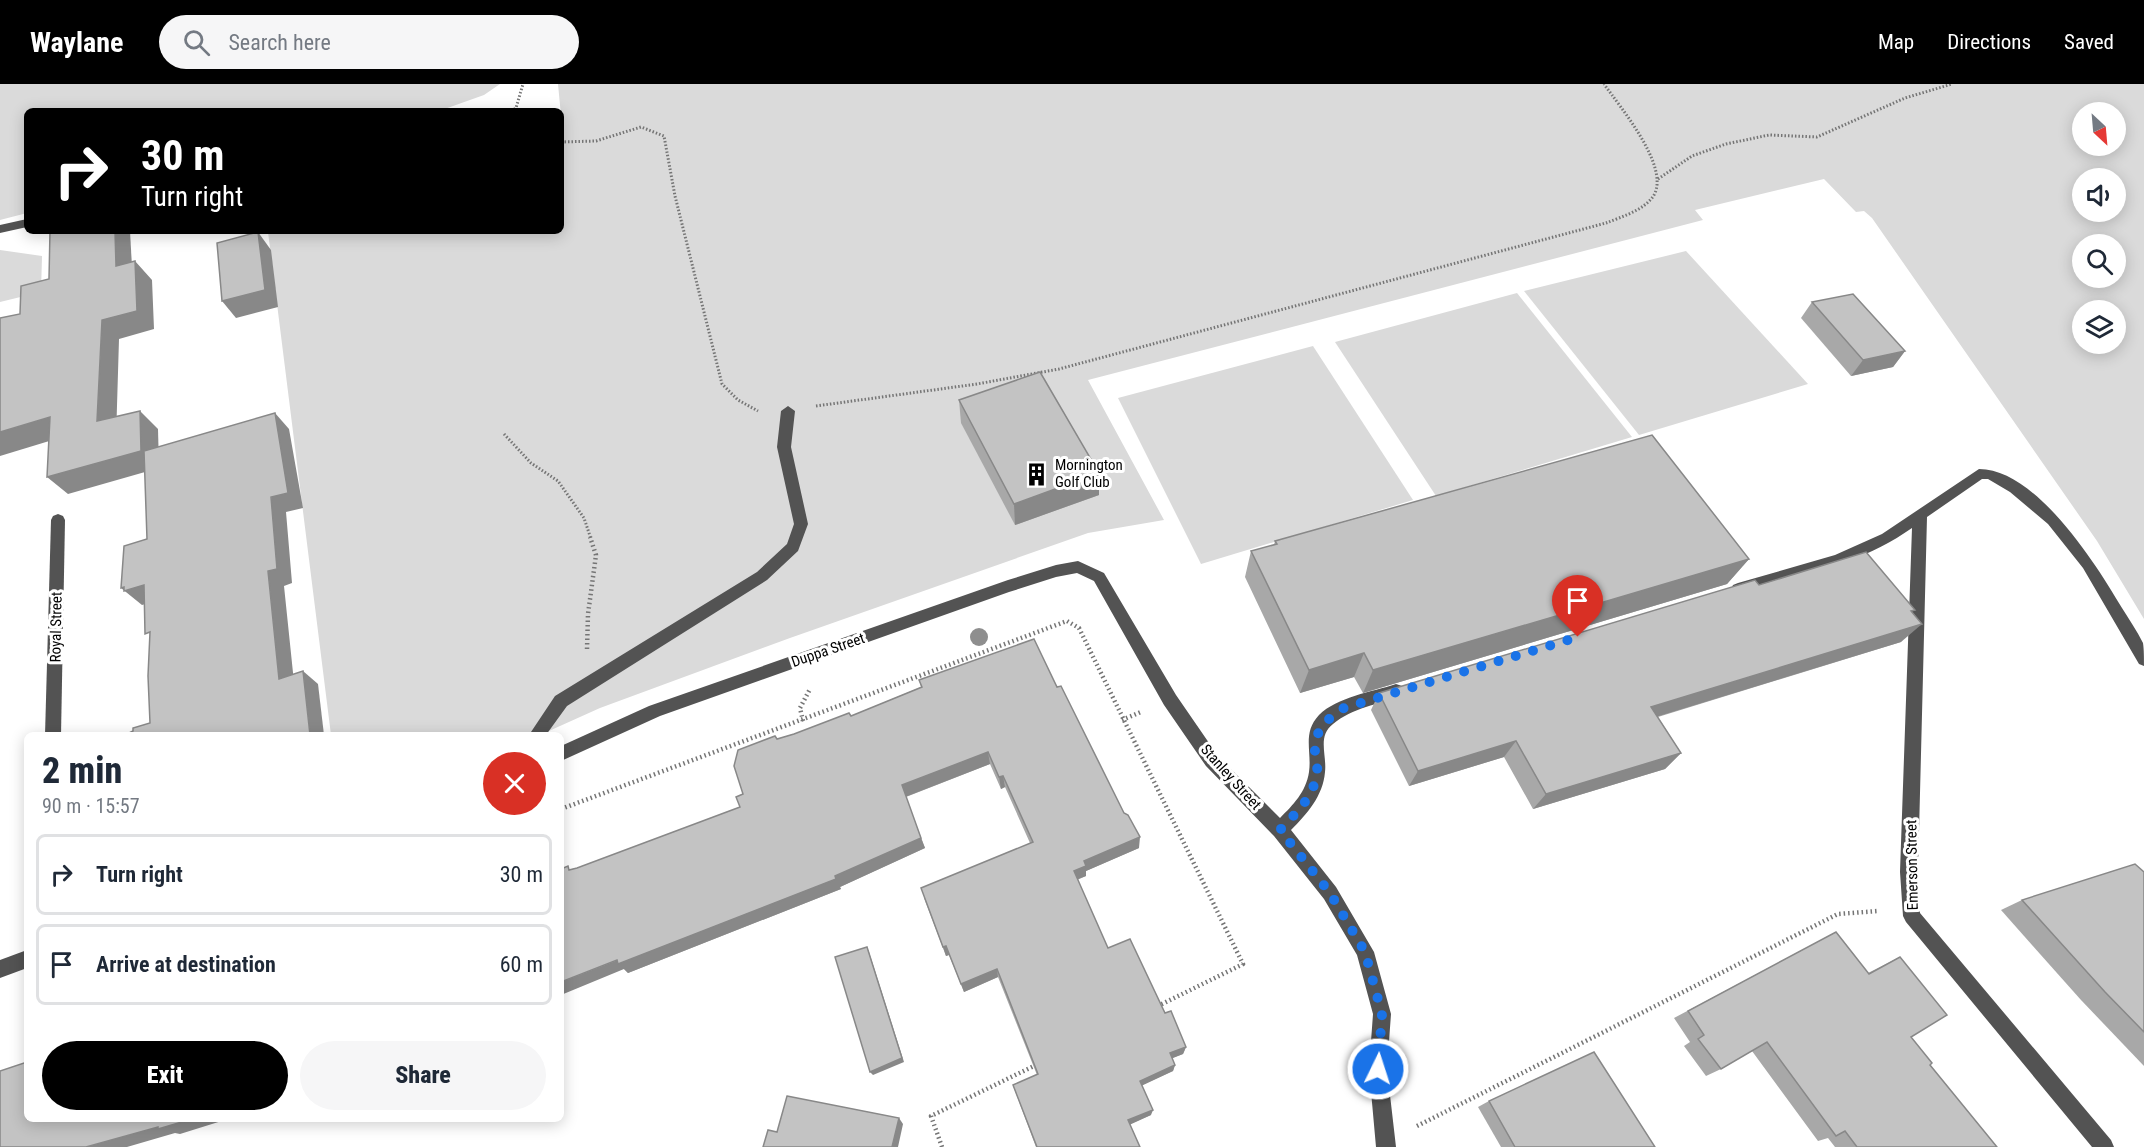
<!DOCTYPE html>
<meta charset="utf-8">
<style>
:root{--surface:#fff;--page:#f6f6f7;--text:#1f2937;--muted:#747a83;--line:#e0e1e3;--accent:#000}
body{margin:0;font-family:"Roboto Condensed",sans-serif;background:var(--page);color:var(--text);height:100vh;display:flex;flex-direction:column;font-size:22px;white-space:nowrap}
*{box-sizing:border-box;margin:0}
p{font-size:20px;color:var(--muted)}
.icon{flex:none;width:33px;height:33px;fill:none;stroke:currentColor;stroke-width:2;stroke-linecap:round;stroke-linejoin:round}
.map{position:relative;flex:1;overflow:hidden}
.drawer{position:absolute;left:24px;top:648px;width:540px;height:390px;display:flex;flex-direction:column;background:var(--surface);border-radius:9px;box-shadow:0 3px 15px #0003}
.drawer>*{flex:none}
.hud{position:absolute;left:24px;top:24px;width:540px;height:126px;border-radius:9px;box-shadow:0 3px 15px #0003;background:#000;color:#fff;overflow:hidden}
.needle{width:39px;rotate:154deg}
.fabs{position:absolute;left:2072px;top:18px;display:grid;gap:12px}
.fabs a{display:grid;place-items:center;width:54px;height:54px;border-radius:50%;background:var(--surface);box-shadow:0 3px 15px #0003;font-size:30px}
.pin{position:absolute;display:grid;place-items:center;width:51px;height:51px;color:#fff;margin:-62px -26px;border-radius:50% 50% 50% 0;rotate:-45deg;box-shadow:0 0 6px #0007}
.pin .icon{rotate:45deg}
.me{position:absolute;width:66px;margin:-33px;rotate:4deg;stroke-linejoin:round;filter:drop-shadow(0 0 4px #0008)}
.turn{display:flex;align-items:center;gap:21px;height:126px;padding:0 18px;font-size:27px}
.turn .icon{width:78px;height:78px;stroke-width:2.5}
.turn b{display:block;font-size:42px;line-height:51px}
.round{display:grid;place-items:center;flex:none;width:63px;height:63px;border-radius:32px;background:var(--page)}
.headline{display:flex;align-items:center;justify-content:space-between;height:102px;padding:0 18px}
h1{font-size:36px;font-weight:800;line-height:45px}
.cta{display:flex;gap:12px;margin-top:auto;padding:12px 18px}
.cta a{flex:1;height:69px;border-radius:36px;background:var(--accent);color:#fff;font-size:24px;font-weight:800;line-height:69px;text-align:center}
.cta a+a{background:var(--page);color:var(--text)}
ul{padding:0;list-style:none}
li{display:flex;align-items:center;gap:18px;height:81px;margin:0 12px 9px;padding:0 6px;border:3px solid var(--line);border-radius:9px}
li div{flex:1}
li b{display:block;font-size:22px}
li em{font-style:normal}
header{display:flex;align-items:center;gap:36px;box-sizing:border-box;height:84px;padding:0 30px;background:var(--accent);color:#fff}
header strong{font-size:28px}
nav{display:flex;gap:33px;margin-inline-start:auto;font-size:21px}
.search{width:420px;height:54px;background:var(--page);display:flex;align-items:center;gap:15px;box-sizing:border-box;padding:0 21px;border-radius:33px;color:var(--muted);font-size:22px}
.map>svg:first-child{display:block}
</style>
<header>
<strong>Waylane</strong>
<div class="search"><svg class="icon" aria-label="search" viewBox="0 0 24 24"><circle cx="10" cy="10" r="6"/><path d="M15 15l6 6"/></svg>Search here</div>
<nav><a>Map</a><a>Directions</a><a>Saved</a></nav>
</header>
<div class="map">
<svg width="2144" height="1063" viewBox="0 0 2144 1063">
<rect width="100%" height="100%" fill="#fff"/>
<g fill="#dadada" fill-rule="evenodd">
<polygon points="0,0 500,0 484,11 439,27 27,27 27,129 0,136"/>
<path d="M 558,0 L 2144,0 L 2144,535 L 2097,457 L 1872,134 L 1864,127 L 1856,128 L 1824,95 L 1695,126 L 1703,136 L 1088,296 L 1164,436 L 1088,449 L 790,554 L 600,624 L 540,651 L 331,651 L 268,148 L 561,147 L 562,42 ZM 2082,28 L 2115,28 L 2115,62 L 2082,62 ZM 2082,94 L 2115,94 L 2115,128 L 2082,128 ZM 2082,160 L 2115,160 L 2115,194 L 2082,194 ZM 2082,226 L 2115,226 L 2115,260 L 2082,260 Z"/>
<polygon points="0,166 42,172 41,208 0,218"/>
<polygon points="1686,167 1808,300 1639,351 1524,207"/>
<polygon points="1517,209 1632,353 1436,412 1335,258"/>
<polygon points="1313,262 1413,416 1201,480 1118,314"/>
</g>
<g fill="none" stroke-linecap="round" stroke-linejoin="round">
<g stroke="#757575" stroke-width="3" stroke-dasharray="1.5 2" stroke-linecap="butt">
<polyline points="511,27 516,24 523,0"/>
<polyline points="561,58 596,57 641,43 664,52 675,112 722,300 738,316 758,327"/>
<polyline points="1658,95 1692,72 1726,60 1769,51 1817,53 1905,14 1952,0"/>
<path d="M 816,322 L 977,300 L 1059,285 L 1606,139 C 1621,133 1645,126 1654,111 C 1670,82 1620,23 1604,0"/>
<polyline points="504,350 531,379 558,397 584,434 591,455"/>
</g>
<g stroke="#757575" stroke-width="4.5" stroke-dasharray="1.5 3" stroke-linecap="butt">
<polyline points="587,565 588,530 596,471 590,453"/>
<polyline points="1122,636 1141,628"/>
<polyline points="803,637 800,624 810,605"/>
<polyline points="561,725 1067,537 1079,544 1243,880 1158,922"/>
<polyline points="1417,1042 1838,830 1878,827"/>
<polyline points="942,1063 931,1032 1038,980"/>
</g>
<g fill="#535353" fill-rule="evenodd">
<polygon points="27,135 27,143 0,149 0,141"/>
<polygon points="788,322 795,327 791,363 808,440 798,467 767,496 567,622 546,651 529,651 555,612 757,488 787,460 794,440 777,363 781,327"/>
<path d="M 1979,385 C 2036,385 2096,480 2122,524 C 2129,535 2137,547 2143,559 C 2144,565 2144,575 2144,582 L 2139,580 L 2083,484 L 2048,440 L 2010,408 L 1988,395 L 1982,395 L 1927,433 L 1918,788 L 1920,829 L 2111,1056 L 2114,1063 L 2092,1063 L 1906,838 L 1903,832 L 1900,788 L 1912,444 C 1861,480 1798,494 1738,511 L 1733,509 L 1731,505 L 1733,501 L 1738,499 L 1835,471 L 1882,450 Z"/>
<polygon points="58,430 63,432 65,436 61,651 45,651 51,436 53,432"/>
<path d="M 1078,477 L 1104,489 L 1176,611 L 1218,672 L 1280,734 C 1293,721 1306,708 1309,688 C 1312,667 1302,649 1319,631 C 1337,613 1372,608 1396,600 L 1402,602 L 1404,607 L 1402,612 C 1379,620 1352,624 1333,640 C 1317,652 1327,671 1325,688 C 1323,712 1307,730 1291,746 L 1336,803 L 1374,868 L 1391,930 L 1387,985 L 1396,1063 L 1376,1063 L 1369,985 L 1373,930 L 1357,871 L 1324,815 L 1274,752 L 1206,682 L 1164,621 L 1094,497 L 1077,489 L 1056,493 L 1009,508 L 660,632 L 561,677 L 561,662 L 649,622 L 1008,496 L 1056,481 Z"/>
<polygon points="27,866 27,884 0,894 0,876"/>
</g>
</g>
<circle fill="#8e8e8e" cx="979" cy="553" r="9"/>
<g fill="#a8a8a8">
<polygon points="1812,218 1905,267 1893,283 1851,292 1801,234"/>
<polygon points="959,316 1099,389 1099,411 1015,441 961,339"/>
<polygon points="1275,457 1749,475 1727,500 1363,609 1354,593 1300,609 1245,493 1251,467 1274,461"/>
<polygon points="1759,501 1912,528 1901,558 1658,633 1681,669 1665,685 1533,725 1504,673 1409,702 1371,626 1379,609"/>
<polygon points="919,596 1057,603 1139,764 1086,787 1086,792 1077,796 1108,864 1165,929 1186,963 1183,970 1172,974 1175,981 1173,987 1142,1001 1151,1031 1130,1040 1140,1063 1036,1063 1015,1007 1013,1001 1037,991 998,893 964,908 949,871 946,872 924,814 1030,759 1005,703 1001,705 990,680 906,713 925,764 840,803 841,805 628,889 624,885 572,785 577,784 740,723 743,710 777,655 851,632 921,603"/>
<polygon points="2144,788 2144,982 2081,916 2001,826 2022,816"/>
<polygon points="1836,848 1868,889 1900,873 1911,953 1930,981 1997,1063 1835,1063 1828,1054 1818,1057 1752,967 1721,985 1706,992 1684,962 1690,958 1674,934"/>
<polygon points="1489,1017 1655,1063 1501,1063 1478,1023"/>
</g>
<g fill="#888">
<polygon points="115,147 130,147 133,201 116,182"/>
<polygon points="258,148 271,166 278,223 236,234 222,217"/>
<polygon points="135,177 152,196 154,245 119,255 116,355 97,337 102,236"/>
<polygon points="1905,267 1893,283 1851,292 1863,276"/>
<polygon points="140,327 158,345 159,384 68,410 47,393"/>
<polygon points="275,329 289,345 303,424 286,428 292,499 284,502 295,608 279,595 268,487"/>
<polygon points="50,333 69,351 0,372 0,348"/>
<polygon points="1099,389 1099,411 1015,441 1014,420"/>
<polygon points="1749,475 1727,500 1363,609 1373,586"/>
<polygon points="144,501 162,515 142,521 121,504"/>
<polygon points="1922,540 1901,558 1636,639 1651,623"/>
<polygon points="1364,569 1354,593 1300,609 1309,586"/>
<polygon points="303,587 318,600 324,651 310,651"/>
<polygon points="1516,657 1504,673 1409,702 1418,687"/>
<polygon points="988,668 990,680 905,713 902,701"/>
<polygon points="1681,669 1665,685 1533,725 1546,710"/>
<polygon points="1003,692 1005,703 1001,705 999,693"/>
<polygon points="1140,753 1139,764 1086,787 1086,792 1073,797 1074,787 1084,777"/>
<polygon points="921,754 925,764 840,803 841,805 628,889 624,885 561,911 561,898 835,792"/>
<polygon points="946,862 949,871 946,872 943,863"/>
<polygon points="867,863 869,868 904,978 873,991 870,988"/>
<polygon points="997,885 998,893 964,908 961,900"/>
<polygon points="1186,963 1183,970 1168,976 1170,969"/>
<polygon points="1175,981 1173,987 1139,1003 1140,997"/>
<polygon points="1153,1026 1151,1031 1127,1042 1128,1036"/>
<polygon points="899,1034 903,1040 898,1063 892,1063"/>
<polygon points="192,1035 228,1035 180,1050 175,1049 127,1063 86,1063 158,1043"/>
</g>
<g fill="#c3c3c3" stroke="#888" stroke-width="1.5">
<polygon points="50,147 115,147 116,182 135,177 137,227 102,236 97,337 140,327 141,367 47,393 50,333 0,348 0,234 20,230 21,202 49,195"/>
<polygon points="258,148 265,206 222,217 217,159"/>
<polygon points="1853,210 1905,267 1863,276 1812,218"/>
<polygon points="1040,288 1099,389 1014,420 959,316"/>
<polygon points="275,329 288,409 271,413 277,485 268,487 279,595 303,587 310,651 129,651 129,649 133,647 133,644 150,639 148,592 150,548 145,550 144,501 124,507 124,503 121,504 124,462 147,455 144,367"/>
<polygon points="1652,351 1749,475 1373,586 1364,569 1309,586 1251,467 1277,460 1275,457"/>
<polygon points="1866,468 1915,526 1911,527 1922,540 1651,623 1681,669 1546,710 1516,657 1418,687 1379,609 1755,496 1759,501"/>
<polygon points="1034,555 1057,603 1061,602 1124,729 1128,731 1140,753 1084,777 1086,782 1074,787 1108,864 1130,855 1165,929 1171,927 1186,963 1170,969 1175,981 1140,997 1153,1026 1128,1036 1140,1063 1037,1063 1013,1001 1038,990 997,885 961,900 946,862 943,863 921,804 1033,758 1003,692 999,693 988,668 902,701 921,754 835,792 836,795 618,880 617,876 561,898 561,785 568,782 569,786 577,784 740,723 736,713 743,710 734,682 738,666 775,652 777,655 794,650 849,629 851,632 922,603 919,596"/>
<polygon points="2135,780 2144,788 2144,948 2105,908 2022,816"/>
<polygon points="1836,848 1869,890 1900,873 1947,931 1911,953 1932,979 1930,981 1997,1063 1857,1063 1845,1047 1836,1052 1767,958 1721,985 1698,955 1704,951 1688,927"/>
<polygon points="867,863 902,974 870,988 835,873"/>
<polygon points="1594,968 1655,1063 1515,1063 1489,1017"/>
<polygon points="27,978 27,1035 192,1035 158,1045 158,1043 86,1063 0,1063 0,987"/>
<polygon points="787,1012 899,1034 892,1063 763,1063 768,1046 777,1048"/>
</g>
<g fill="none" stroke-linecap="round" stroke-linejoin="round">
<path stroke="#1a73e8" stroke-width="10" stroke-dasharray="0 18" d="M 1378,985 L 1382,930 L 1365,868 L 1330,809 L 1280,746 C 1296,729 1315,712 1317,687 C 1318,681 1315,675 1315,668 C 1314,646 1326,636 1344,624 L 1578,553"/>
</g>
<defs>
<symbol id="building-bare" viewBox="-9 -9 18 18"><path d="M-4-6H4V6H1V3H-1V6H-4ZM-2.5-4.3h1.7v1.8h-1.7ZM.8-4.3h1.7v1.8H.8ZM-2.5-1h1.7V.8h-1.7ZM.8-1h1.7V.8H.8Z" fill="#000" stroke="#fff" stroke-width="2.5" paint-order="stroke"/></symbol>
</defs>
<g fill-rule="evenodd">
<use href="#building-bare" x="1020" y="374" width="33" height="33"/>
</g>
<g text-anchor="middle" stroke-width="6" stroke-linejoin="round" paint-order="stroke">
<g font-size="15" fill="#000" stroke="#fff" text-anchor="start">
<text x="1055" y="386">Mornington<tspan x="1055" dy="17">Golf Club</tspan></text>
</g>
<g font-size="15" fill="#000" stroke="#fff">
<text transform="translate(56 543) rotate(-89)" y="5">Royal Street</text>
<text transform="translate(828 566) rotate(-19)" y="5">Duppa Street</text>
<text transform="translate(1231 693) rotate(48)" y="5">Stanley Street</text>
<text transform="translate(1912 781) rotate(-91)" y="5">Emerson Street</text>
</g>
</g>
</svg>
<div class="fabs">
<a><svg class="needle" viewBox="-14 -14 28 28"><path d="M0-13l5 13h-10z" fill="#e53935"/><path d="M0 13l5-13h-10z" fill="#747a83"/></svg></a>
<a><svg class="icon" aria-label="sound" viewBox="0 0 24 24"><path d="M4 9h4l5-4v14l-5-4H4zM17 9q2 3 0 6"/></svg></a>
<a><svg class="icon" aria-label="search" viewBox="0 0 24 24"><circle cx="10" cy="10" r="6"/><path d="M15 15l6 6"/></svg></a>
<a><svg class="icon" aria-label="layers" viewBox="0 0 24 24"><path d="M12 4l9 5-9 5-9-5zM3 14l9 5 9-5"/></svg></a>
</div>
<div class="pin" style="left:1578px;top:553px;background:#d93025"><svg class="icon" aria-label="arrive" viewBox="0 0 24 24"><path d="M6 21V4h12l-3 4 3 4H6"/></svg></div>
<svg class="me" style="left:1378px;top:985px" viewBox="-20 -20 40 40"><circle r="17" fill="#1a73e8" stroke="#fff" stroke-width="3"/><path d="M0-11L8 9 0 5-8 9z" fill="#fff"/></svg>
<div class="hud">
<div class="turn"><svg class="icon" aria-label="right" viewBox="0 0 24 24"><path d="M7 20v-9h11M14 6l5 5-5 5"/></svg><div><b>30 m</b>Turn right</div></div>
</div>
<section class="drawer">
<div class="headline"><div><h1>2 min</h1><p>90 m · 15:57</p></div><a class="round" style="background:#d93025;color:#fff"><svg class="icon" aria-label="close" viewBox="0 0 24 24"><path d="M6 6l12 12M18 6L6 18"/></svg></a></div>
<ul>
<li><svg class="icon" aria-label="right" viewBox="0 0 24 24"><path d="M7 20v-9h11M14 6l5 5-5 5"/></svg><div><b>Turn right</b></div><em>30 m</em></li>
<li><svg class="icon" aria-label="arrive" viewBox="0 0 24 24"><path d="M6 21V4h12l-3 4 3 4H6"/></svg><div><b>Arrive at destination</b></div><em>60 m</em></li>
</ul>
<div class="cta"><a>Exit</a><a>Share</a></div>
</section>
</div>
